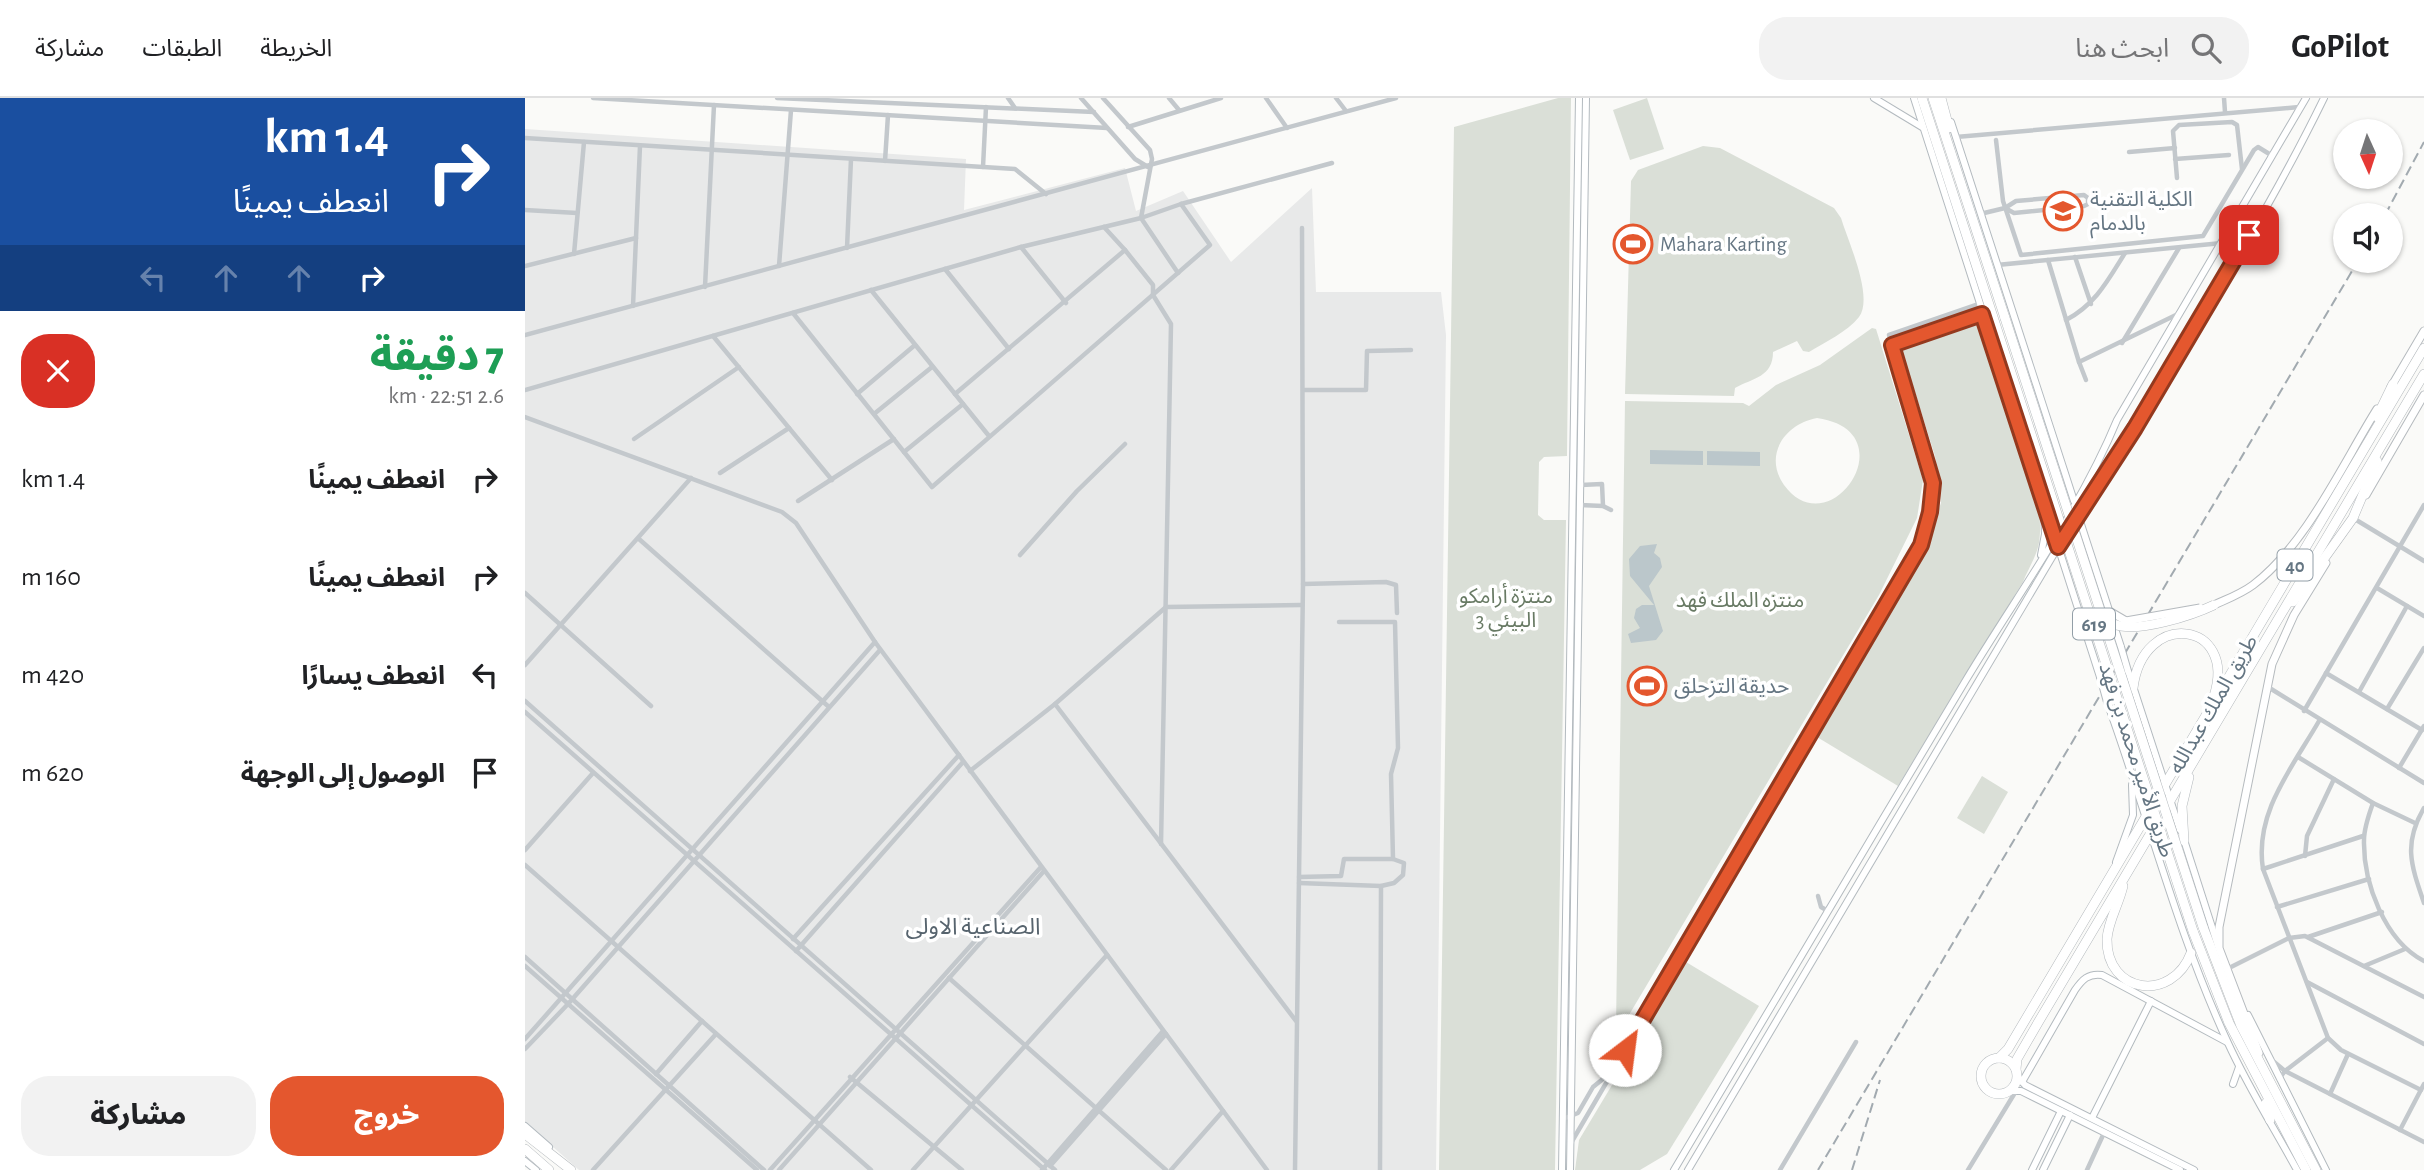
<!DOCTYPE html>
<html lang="ar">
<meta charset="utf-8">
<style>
:root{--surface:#fff;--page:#f2f2f2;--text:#202124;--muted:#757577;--line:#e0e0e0;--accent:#e4572e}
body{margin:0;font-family:"Alegreya Sans","Noto Sans Arabic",sans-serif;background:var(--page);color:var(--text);direction:rtl;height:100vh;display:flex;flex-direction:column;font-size:26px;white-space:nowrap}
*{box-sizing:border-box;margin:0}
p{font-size:23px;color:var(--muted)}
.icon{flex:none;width:38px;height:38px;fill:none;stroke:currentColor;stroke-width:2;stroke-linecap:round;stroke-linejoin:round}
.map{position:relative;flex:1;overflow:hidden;direction:ltr}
.drawer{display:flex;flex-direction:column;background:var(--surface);width:525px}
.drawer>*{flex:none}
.top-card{background:#1a4fa0;color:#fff;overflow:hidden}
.needle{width:46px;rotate:177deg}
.controls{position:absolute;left:1808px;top:21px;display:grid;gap:14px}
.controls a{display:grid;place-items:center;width:70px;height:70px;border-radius:50%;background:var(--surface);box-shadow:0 2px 5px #0004;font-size:35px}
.pin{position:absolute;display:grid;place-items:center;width:60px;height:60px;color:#fff;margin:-30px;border-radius:14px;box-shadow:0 4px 10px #0006}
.me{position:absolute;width:77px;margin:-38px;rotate:30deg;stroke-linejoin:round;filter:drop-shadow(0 0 5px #0008)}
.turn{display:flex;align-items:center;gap:24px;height:147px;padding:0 21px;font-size:32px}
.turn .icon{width:91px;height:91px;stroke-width:2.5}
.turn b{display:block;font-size:49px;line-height:60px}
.lanes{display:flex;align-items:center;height:66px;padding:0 21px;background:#0003;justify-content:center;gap:35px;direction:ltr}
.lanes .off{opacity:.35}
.round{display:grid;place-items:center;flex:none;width:74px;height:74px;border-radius:28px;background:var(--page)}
.head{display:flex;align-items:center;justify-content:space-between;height:119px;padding:0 21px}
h1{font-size:42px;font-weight:800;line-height:52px;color:#1e9e55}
.cta{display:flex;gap:14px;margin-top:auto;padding:14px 21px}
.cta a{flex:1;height:80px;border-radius:28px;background:var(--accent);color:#fff;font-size:28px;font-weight:800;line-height:80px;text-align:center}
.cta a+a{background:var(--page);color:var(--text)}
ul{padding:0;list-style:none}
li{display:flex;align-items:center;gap:21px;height:98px;padding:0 21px}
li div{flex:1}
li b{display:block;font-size:26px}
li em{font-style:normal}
header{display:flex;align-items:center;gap:42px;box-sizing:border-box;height:98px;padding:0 35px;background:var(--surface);border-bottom:2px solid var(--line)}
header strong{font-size:33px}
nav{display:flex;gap:38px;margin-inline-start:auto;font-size:24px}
.search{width:490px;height:63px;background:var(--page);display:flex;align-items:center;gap:18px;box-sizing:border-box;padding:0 24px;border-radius:28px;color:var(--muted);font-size:26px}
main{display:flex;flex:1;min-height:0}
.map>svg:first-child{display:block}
</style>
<header>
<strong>GoPilot</strong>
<div class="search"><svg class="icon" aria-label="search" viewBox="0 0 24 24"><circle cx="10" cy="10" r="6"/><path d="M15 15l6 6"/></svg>ابحث هنا</div>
<nav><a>الخريطة</a><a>الطبقات</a><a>مشاركة</a></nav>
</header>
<main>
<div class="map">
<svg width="1899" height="1072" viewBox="0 0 1899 1072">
<rect width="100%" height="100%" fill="#fafaf8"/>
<polygon fill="#e8e9e9" points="0,31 441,61 439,112 600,70 611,113 658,93 706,164 787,90 791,194 916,194 921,237 911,1072 54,1072 0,1024"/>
<g fill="#dadfd7" fill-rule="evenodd">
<polygon points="1033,0 1046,0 1042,358 1019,359 1014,364 1013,417 1019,422 1041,422 1030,1072 914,1072 929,29"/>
<polygon points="1122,0 1139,51 1105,62 1088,12"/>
<path d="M 1178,48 L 1195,50 L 1309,110 L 1316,120 C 1323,143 1349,199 1334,219 C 1322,234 1300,244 1284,254 L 1278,253 L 1272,243 L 1248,254 C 1248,279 1228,280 1210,290 L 1209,298 L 1100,296 L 1106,83 L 1113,72 Z"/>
<path d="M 1457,223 C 1474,275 1526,400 1513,449 C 1510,461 1502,473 1498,484 L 1373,688 L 1292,639 L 1396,460 L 1416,405 L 1410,358 L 1376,250 Z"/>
<path d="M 1347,230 L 1351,231 L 1398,382 L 1392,420 L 1354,497 L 1098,927 L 1091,929 L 1100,303 L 1218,305 L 1224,308 L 1251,287 L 1295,267 ZM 1292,320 C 1384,333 1305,450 1259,387 C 1238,357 1260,326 1292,320 Z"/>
<polygon points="1457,678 1483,694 1459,736 1432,720"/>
<polygon points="1161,864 1234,908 1142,1056 1115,1072 1050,1072 1054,1042"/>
</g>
<g fill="#bbc7cb">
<polygon points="1125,352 1178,353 1178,367 1125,366"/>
<polygon points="1182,353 1235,354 1235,368 1182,367"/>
<polygon points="1132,446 1129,455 1135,460 1137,469 1124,488 1138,533 1131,542 1106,545 1103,536 1115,530 1109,520 1111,511 1117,507 1129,507 1105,478 1104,461 1115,448"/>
</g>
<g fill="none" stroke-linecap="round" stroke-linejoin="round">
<defs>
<g id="secondary">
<polyline points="1349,0 1397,29"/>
<polyline points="1389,0 1575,579"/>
<polyline points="1426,24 1549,403"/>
<polyline points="1553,417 1596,549"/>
<path d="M 1547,427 C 1633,286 1727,148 1799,0"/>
<polyline points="1516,457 1520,436 1519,412"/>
<polyline points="1603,573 1655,732"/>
<path d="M 1582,604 C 1623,717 1652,835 1703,945 C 1723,989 1749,1030 1772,1072"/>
<polyline points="1659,742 1693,848"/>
<polyline points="1591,764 1608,717 1607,687"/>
<polyline points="1723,917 1801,1072"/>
<polyline points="1492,978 1500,987 1669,1072"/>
<path d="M 1497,984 L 1550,892 C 1557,882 1563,875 1577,877 L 1702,944"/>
<polyline points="1708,986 1714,969"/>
<polyline points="1484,993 1496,993 1655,1072"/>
<polyline points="1567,1020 1626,903"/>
<polyline points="0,1028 24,1049"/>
<polyline points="0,1063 11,1072"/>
<polyline points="1037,1072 1054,0"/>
<polyline points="1045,1072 1061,0"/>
<path d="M 1149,1072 C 1246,909 1343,745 1441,582 C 1492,497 1554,414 1592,322 L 1781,0"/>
<polyline points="1163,1072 1539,439"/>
<polyline points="1507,1072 1536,1013"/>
<polyline points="1518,1072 1545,1017"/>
</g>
<g id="primary">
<polyline points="1866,289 1899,233"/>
<polyline points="1841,397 1899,297"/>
<path d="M 1689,507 C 1702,501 1716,496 1728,487 C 1781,447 1817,367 1852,311"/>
<polyline points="1734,955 1694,850 1694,829 1747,566 1769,517 1801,465"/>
</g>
<g id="highway">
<polyline points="1397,0 1468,219"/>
<polyline points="1408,0 1480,220"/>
<polyline points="1416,0 1424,30"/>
<polyline points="1852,319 1868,286"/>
<polyline points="1768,504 1828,420 1852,363"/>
<path d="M 1608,590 C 1618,510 1713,523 1689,598"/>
<polyline points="1659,743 1657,708 1664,679"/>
<path d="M 1598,788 C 1594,806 1583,823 1582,841 C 1581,896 1647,905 1666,855"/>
<polyline points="1678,829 1716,928 1791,1072"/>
<polyline points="1668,833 1704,925 1781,1072"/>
<polyline points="1474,960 1483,951 1899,250"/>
<circle cx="1474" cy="978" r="18"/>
<polyline points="1491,971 1492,961 1514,923 1899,276"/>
<polyline points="1741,1005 1745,1022"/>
<polyline points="0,1036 46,1072"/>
<polyline points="0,1051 24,1072"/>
</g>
</defs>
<use href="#secondary" stroke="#b3babf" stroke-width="8"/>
<use href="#primary" stroke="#b5babe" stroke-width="9"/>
<use href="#highway" stroke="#b4b9bd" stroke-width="10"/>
<g stroke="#c3c8cc" stroke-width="4.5">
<polyline points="68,0 582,30"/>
<polyline points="252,0 569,14"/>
<polyline points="483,0 490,10"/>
<polyline points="556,0 610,61 623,69"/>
<polyline points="578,0 625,52 627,61 616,120 653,175"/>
<polyline points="644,0 654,12"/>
<polyline points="741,0 762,30"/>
<polyline points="811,0 821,13"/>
<polyline points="1699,0 1700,14"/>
<polyline points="603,29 696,0"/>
<polyline points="1431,39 1774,9"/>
<polyline points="0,40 490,71 521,96"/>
<polyline points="1471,42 1478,103 1496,157 1678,138 1729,52 1733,49 1746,57"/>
<polyline points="1604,54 1650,50"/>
<polyline points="1650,61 1704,57"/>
<polyline points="360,63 363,17"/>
<polyline points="458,69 461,9"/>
<polyline points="1652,80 1648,33 1654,27 1707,24 1712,27 1717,71"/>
<polyline points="0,112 52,115"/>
<polyline points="1455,116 1480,110 1489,115 1559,108 1563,106 1563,100 1559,97 1491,103 1480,110"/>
<polyline points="496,149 541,205"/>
<polyline points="322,150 326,61"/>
<polyline points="600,152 628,187 628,197 646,226 636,746"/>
<polyline points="49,156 59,44"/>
<polyline points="1550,159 1566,206"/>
<polyline points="1523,162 1554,264 1653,216"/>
<polyline points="1472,167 1697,145"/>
<polyline points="0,168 111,140"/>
<polyline points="254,168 266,12"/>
<polyline points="420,171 484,251"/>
<polyline points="180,189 189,7"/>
<polyline points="346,192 464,338"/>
<polyline points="108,208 115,48"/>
<polyline points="268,215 407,389 685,147 656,106"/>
<path d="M 1541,222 C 1571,206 1583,182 1600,155"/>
<polyline points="0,237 871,0"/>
<polyline points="188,238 307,382"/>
<polyline points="1597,245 1654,150"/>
<polyline points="1367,247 1457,216"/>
<polyline points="1554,264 1561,282"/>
<polyline points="0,292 496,149 616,120 656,106 807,65"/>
<polyline points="778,292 841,292 842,253 886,252"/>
<polyline points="332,296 390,247"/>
<polyline points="430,296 600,152 579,129"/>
<polyline points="349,316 407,269"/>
<polyline points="0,319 257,414 271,425 350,544 742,1072"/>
<polyline points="109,341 214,269"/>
<polyline points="379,354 438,306"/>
<polyline points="195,375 264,330"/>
<polyline points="1056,387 1077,386 1078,408"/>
<polyline points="273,403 369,341"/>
<polyline points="1055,407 1078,408 1086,412"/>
<polyline points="1828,420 1899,463"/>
<polyline points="114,441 304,609"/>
<polyline points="495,457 552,393 600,346"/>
<polyline points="778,486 861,484 871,487 872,515"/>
<polyline points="1852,490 1899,518"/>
<polyline points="0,495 126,608"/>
<polyline points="814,524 870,524 873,650 866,676 868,761"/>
<polyline points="0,567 166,380"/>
<polyline points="1801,575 1897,632"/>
<polyline points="1743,589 1899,685"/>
<polyline points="1834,594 1882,508"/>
<polyline points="0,603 530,1072"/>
<polyline points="530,606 771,923"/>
<polyline points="1862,611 1899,550"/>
<polyline points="1779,613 1899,407"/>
<polyline points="0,614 520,1072"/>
<path d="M 1794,623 C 1767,670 1729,715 1738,771 L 1803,940 L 1816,952 L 1896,992"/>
<polyline points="1773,659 1848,705 1890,725"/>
<polyline points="1874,670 1899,628"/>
<polyline points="445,673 530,606 641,509 776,507"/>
<path d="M 1848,705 C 1844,716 1839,730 1839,742 C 1838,785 1860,843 1899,863"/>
<path d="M 1899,710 C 1878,746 1886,767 1899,805"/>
<polyline points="0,752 68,675"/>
<polyline points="1780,758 1782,738 1809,681"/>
<polyline points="0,767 346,1072"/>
<polyline points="1738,771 1838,738"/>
<polyline points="774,785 856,788 869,785 878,777 879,765 868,761 819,761 816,778 774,779"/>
<polyline points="1293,798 1296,809 1303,813"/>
<polyline points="1752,809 1844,781"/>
<polyline points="1783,839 1857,814"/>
<polyline points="268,841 434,657"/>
<polyline points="271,853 438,664"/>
<polyline points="0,859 239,1072"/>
<polyline points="0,868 232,1072"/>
<polyline points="1839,868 1880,851"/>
<polyline points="1702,871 1764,840 1780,838 1899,899"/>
<polyline points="424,880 641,1072"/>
<polyline points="1782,884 1899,946"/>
<polyline points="1803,940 1760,973 1899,1044"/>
<polyline points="0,941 350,544"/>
<polyline points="0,951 43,906 355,552"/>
<polyline points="1748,963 1760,973 1754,981"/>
<polyline points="131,976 177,923"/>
<polyline points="325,979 437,1072"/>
<polyline points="1805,996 1823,956"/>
<polyline points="1038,1021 1053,1015 1068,989 1084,976"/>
<polyline points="1875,1032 1899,986"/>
<polyline points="1046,1045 1396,447 1405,414 1408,385 1364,237 1454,206"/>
<polyline points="525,1068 641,936"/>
<polyline points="68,1072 191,936"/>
<polyline points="245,1072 516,769"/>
<polyline points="254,1072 519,773"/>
<polyline points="388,1072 582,857"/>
<polyline points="517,1072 638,933"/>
<polyline points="646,1072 698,1013"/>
<polyline points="770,1072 778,486 777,130"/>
<polyline points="855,1072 856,788"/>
<polyline points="1255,1072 1331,944"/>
<polyline points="1443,1072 1491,993"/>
<polyline points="1562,1072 1579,1035"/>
</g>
<use href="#secondary" stroke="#fff" stroke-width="6"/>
<use href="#primary" stroke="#fff" stroke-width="7"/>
<use href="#highway" stroke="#fff" stroke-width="9"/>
<g stroke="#a2aab0" stroke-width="2" stroke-dasharray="10 5" stroke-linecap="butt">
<polyline points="1860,117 1899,44"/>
<polyline points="1293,1072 1833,163"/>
<polyline points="1327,1072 1355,982"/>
</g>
<defs>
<g id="secondary-bridge">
<polyline points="1596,549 1603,573"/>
<polyline points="1575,579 1582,604"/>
</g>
<polyline id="primary-bridge" points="1584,513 1601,523 1675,510"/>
<g id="highway-bridge">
<polyline points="1468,219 1668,833"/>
<polyline points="1480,220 1678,829"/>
<path d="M 1576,516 C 1580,520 1583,524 1589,526 C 1611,536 1668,517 1689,507"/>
</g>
</defs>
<use href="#secondary-bridge" stroke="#b3babf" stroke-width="8" stroke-linecap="butt"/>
<use href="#primary-bridge" stroke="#b5babe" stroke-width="9" stroke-linecap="butt"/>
<use href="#highway-bridge" stroke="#b4b9bd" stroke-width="10" stroke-linecap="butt"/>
<use href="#secondary-bridge" stroke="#fff" stroke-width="6"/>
<use href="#primary-bridge" stroke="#fff" stroke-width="7"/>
<use href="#highway-bridge" stroke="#fff" stroke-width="9"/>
</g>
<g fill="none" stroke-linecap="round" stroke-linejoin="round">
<defs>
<polyline id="route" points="1100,952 1396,447 1405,414 1408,385 1367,247 1457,216 1533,449 1610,330 1724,137"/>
</defs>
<use href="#route" stroke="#94391e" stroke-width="18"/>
<use href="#route" stroke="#e4572e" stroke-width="12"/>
</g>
<defs>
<symbol id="school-ring" viewBox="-11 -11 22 22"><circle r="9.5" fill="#fff" stroke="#e4572e" stroke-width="1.5"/><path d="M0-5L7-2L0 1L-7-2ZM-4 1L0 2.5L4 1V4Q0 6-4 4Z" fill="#e4572e"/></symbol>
<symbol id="stadium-ring" viewBox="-11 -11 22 22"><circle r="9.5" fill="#fff" stroke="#e4572e" stroke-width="1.5"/><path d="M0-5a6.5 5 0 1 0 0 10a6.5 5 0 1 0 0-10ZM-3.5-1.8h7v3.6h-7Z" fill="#e4572e"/></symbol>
</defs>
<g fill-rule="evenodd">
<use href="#school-ring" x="1516" y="91" width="44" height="44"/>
<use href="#stadium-ring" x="1086" y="124" width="44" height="44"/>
<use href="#stadium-ring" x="1100" y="566" width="44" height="44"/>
</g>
<g text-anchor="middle" stroke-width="7" stroke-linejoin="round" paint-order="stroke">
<g fill="#fff" stroke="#939fa8" stroke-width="2">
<rect x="1752.5" y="451.5" width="35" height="31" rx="5"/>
<rect x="1548" y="510.5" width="42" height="31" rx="5"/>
</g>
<g font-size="19" font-weight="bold" fill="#657683">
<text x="1770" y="474">40</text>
<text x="1569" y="533">619</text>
</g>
<g font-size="21" fill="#657683" stroke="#fff" text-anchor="start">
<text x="1565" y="108">الكلية التقنية<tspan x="1565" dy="24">بالدمام</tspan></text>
<text x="1135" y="153">Mahara Karting</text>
<text x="1149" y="595">حديقة التزحلق</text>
</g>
<g font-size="21" fill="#687a64" stroke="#fff">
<text x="981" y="505">منتزة أرامكو<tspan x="981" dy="24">البيئي 3</tspan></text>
<text x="1215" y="509">منتزه الملك فهد</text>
</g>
<g font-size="21" fill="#657683" stroke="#fff">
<text transform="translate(1688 606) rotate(-60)" y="7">طريق الملك عبدالله</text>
<text transform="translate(1612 662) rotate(72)" y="7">طريق الأمير محمد بن فهد</text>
</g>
<g font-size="23" fill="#57646e" stroke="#fff">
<text x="448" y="836">الصناعية الاولى</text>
</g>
</g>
</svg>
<div class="controls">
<a><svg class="needle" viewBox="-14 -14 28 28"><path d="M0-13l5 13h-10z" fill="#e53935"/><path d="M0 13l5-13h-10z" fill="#757577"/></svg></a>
<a><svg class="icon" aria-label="sound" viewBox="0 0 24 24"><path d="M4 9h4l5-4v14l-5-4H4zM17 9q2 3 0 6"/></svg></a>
</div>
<div class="pin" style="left:1724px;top:137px;background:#d93025"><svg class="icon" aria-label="arrive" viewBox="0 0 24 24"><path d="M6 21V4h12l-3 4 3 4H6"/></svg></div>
<svg class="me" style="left:1100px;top:952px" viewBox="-20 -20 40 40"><circle r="19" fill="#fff"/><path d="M0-13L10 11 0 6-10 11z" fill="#e4572e"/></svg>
</div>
<section class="drawer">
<div class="top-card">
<div class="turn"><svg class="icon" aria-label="right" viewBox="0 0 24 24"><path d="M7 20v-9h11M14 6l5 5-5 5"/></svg><div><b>1.4 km</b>انعطف يمينًا</div></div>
<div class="lanes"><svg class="icon off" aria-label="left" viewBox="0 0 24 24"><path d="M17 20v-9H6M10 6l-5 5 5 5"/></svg><svg class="icon off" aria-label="ahead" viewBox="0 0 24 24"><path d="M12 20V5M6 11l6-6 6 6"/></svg><svg class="icon off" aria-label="ahead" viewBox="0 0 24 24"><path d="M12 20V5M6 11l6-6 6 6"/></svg><svg class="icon" aria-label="right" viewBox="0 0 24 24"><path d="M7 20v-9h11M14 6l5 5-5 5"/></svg></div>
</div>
<div class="head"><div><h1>7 دقيقة</h1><p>2.6 km · 22:51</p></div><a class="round" style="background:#d93025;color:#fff"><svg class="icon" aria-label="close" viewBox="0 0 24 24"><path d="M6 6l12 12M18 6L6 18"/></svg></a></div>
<ul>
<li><svg class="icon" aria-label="right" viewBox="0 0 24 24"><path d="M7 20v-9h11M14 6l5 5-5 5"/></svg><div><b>انعطف يمينًا</b></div><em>1.4 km</em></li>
<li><svg class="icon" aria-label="right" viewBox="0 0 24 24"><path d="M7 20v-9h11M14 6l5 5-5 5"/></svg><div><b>انعطف يمينًا</b></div><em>160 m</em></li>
<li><svg class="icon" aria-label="left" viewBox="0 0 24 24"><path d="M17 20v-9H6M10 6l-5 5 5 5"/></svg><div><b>انعطف يسارًا</b></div><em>420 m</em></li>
<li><svg class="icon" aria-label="arrive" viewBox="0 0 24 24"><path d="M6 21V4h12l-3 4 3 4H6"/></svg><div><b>الوصول إلى الوجهة</b></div><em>620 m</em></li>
</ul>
<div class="cta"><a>خروج</a><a>مشاركة</a></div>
</section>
</main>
